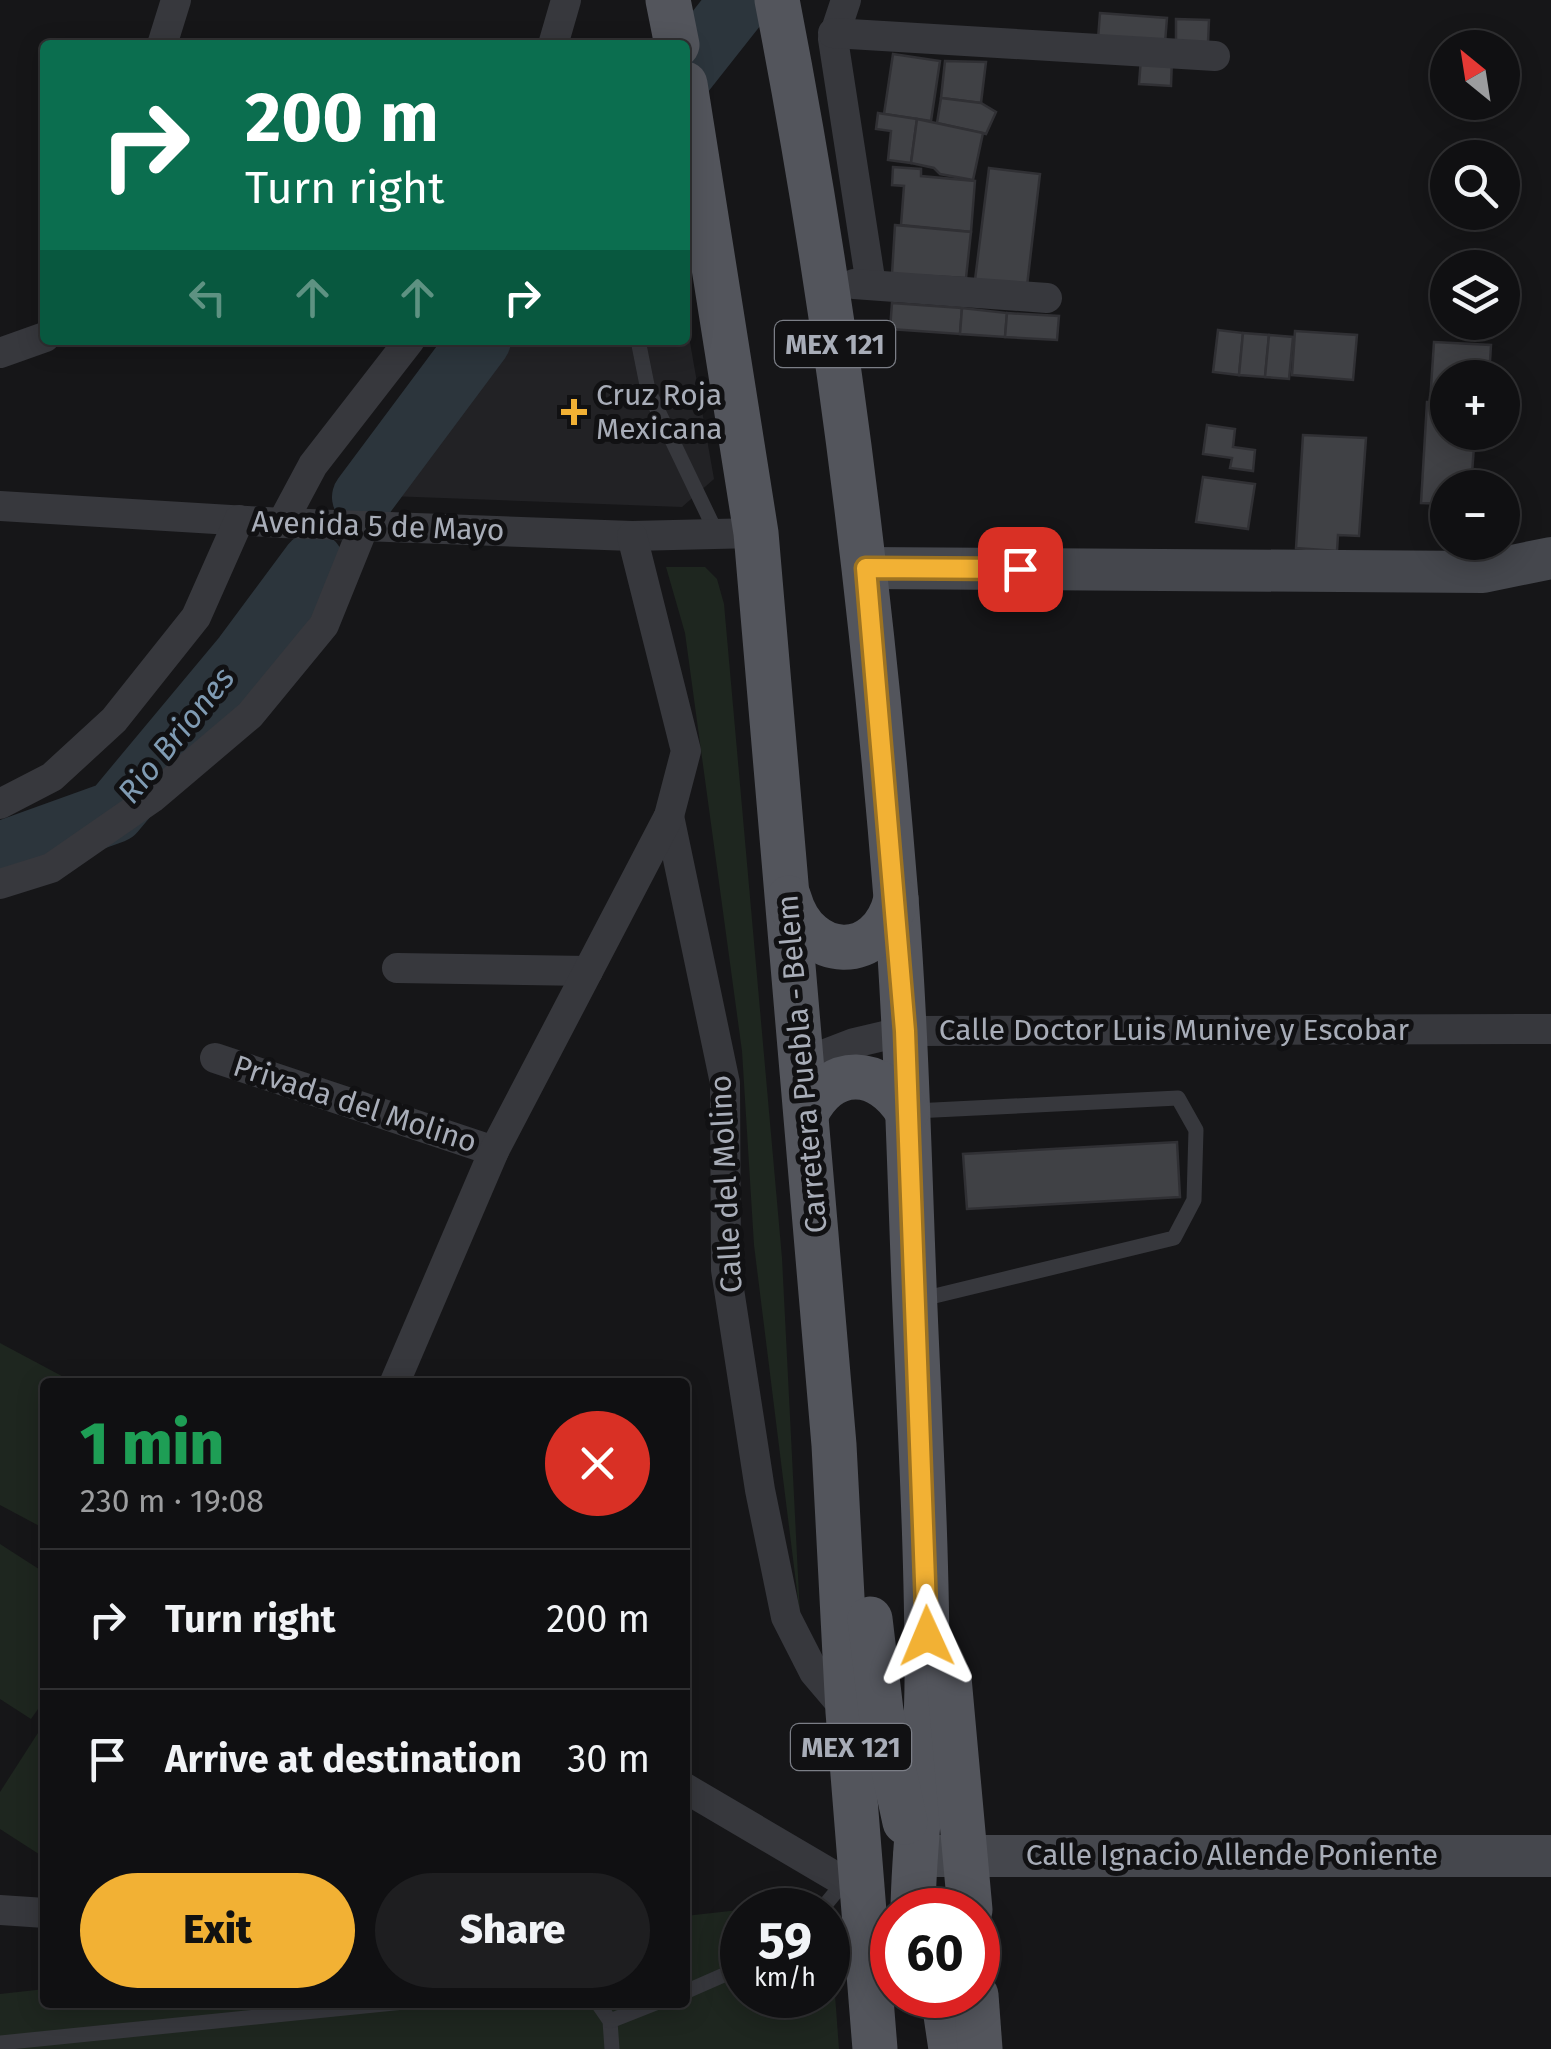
<!DOCTYPE html>
<meta charset="utf-8">
<style>
:root{--surface:#101012;--page:#1e1e20;--text:#f1f3f6;--muted:#9c9d9f;--line:#303032;--accent:#f2b134}
body{margin:0;font-family:"Fira Sans",sans-serif;background:var(--page);color:var(--text);height:100vh;display:flex;flex-direction:column;font-size:38px;white-space:nowrap}
*{box-sizing:border-box;margin:0}
p{font-size:32px;color:var(--muted)}
.icon{flex:none;width:55px;height:55px;fill:none;stroke:currentColor;stroke-width:2;stroke-linecap:round;stroke-linejoin:round}
.map{position:relative;flex:1;overflow:hidden}
.sheet{position:absolute;left:40px;top:1378px;width:650px;height:630px;display:flex;flex-direction:column;background:var(--surface);border-radius:10px;box-shadow:0 5px 25px #0003,0 0 0 2px var(--line)}
.sheet>*{flex:none}
.banner{position:absolute;left:40px;top:40px;width:650px;height:305px;border-radius:10px;box-shadow:0 5px 25px #0003,0 0 0 2px var(--line);background:#0b6e4f;color:#fff;overflow:hidden}
.needle{width:65px;rotate:330deg}
.buttons{position:absolute;left:1430px;top:30px;display:grid;gap:20px}
.buttons a{display:grid;place-items:center;width:90px;height:90px;border-radius:50%;background:var(--surface);box-shadow:0 5px 25px #0003,0 0 0 2px var(--line);font-size:50px}
.speed{position:absolute;left:720px;top:1888px;display:flex;gap:20px;font-size:50px;font-weight:700;text-align:center}
.speed>*{display:grid;place-content:center;width:130px;height:130px;border-radius:50%;background:var(--surface);box-shadow:0 5px 25px #0003,0 0 0 2px var(--line);line-height:1}
.speed small{font-size:25px;font-weight:400}
.speed .limit{border:15px solid #d22;background:#fff;color:#111}
.pin{position:absolute;display:grid;place-items:center;width:85px;height:85px;color:#fff;margin:-42px;border-radius:20px;box-shadow:0 5px 15px #0006}
.me{position:absolute;width:110px;margin:-55px;rotate:359deg;stroke-linejoin:round;filter:drop-shadow(0 0 8px #0008)}
.turn{display:flex;align-items:center;gap:35px;height:210px;padding:0 40px;font-size:45px}
.turn .icon{width:130px;height:130px;stroke-width:2.5}
.turn b{display:block;font-size:70px;line-height:85px}
.lanes{display:flex;align-items:center;height:95px;padding:0 40px;background:#0003;justify-content:center;gap:50px;direction:ltr}
.lanes .off{opacity:.35}
.round{display:grid;place-items:center;flex:none;width:105px;height:105px;border-radius:52px;background:var(--page)}
.summary{display:flex;align-items:center;justify-content:space-between;height:170px;padding:0 40px}
h1{font-size:60px;font-weight:800;line-height:75px;color:#1e9e55}
.primary-button{display:flex;gap:20px;margin-top:auto;padding:20px 40px}
.primary-button a{flex:1;height:115px;border-radius:60px;background:var(--accent);color:#111;font-size:40px;font-weight:800;line-height:115px;text-align:center}
.primary-button a+a{background:var(--page);color:var(--text)}
ul{padding:0;list-style:none}
li{display:flex;align-items:center;gap:30px;height:140px;padding:0 40px;border-top:2px solid var(--line)}
li div{flex:1}
li b{display:block;font-size:38px}
li em{font-style:normal}
.map>svg:first-child{display:block}
</style>
<div class="map">
<svg width="1551" height="2049" viewBox="0 0 1551 2049">
<rect width="100%" height="100%" fill="#161618"/>
<polygon fill="#222225" points="685,314 714,479 682,507 389,496 495,340 685,340"/>
<g fill="#1e261f" fill-rule="evenodd">
<polygon points="666,567 705,567 717,579 724,604 782,1258 800,1615 754,1245 742,1051 685,633"/>
<polygon points="0,1343 73,1382 45,1382 45,1529 0,1505"/>
<polygon points="0,1544 45,1573 45,1699 31,1719 0,1699"/>
<polygon points="45,1722 45,1858 0,1829 0,1792"/>
<path d="M 828,1900 L 839,2049 L 0,2049 L 0,1994 L 45,1989 L 45,2002 L 685,2002 L 685,1916 ZM 742,1910 L 828,1910 L 828,1995 L 742,1995 Z"/>
</g>
<g fill="none" stroke-linecap="round" stroke-linejoin="round">
<g stroke="#2c353c" stroke-width="62">
<polyline points="685,71 741,0"/>
<polyline points="363,497 480,340"/>
<polyline points="0,853 114,812 244,656 313,563"/>
</g>
</g>
<g fill="#404145" stroke="#303034" stroke-width="2.5">
<polygon points="1100,13 1167,18 1165,43 1098,39"/>
<polygon points="1176,19 1209,20 1208,43 1176,42"/>
<polygon points="893,54 940,61 931,121 884,114"/>
<polygon points="1141,58 1172,59 1171,86 1139,84"/>
<polygon points="945,61 986,62 981,103 941,98"/>
<polygon points="941,98 981,103 996,112 986,134 937,123"/>
<polygon points="878,113 917,119 911,163 888,160 891,131 876,129"/>
<polygon points="917,119 983,133 973,180 940,174 934,168 911,163"/>
<polygon points="893,167 921,169 921,176 975,181 971,232 901,225 904,186 892,185"/>
<polygon points="989,168 1040,174 1027,286 975,280"/>
<polygon points="895,225 971,232 966,278 892,274"/>
<polygon points="892,303 962,308 960,334 890,329"/>
<polygon points="962,308 1007,313 1005,337 960,334"/>
<polygon points="1007,313 1059,316 1057,340 1005,337"/>
<polygon points="1218,330 1243,333 1239,375 1213,372"/>
<polygon points="1295,331 1357,335 1353,380 1292,375"/>
<polygon points="1243,333 1269,335 1265,377 1239,375"/>
<polygon points="1269,335 1293,337 1289,379 1265,377"/>
<polygon points="1434,342 1491,345 1489,378 1448,378 1448,403 1430,402"/>
<polygon points="1427,402 1448,403 1448,432 1475,432 1471,488 1448,488 1448,504 1421,503"/>
<polygon points="1207,425 1235,429 1233,447 1255,450 1253,471 1230,468 1232,458 1203,454"/>
<polygon points="1303,435 1366,438 1359,536 1338,535 1337,551 1296,548"/>
<polygon points="1203,477 1255,484 1248,529 1196,522"/>
<polygon points="1177,1142 1180,1197 967,1209 963,1154"/>
</g>
<g fill="none" stroke-linecap="round" stroke-linejoin="round">
<g stroke="#37383d" stroke-width="15">
<polyline points="638,340 648,390 716,532"/>
<polyline points="914,1111 1178,1098 1196,1130 1194,1200 1174,1238 918,1300"/>
<polyline points="821,1910 844,1882"/>
<polyline points="685,1992 742,1967"/>
<polyline points="597,2002 610,2021 612,2049"/>
<polyline points="610,2021 658,2002"/>
<polyline points="0,2043 404,2002"/>
</g>
<g stroke="#37383d" stroke-width="30">
<polyline points="846,0 833,39 871,285"/>
<polyline points="833,33 1215,56"/>
<polyline points="162,45 176,0"/>
<polyline points="553,45 566,0"/>
<polyline points="854,284 1047,298"/>
<polyline points="0,353 45,337"/>
<polyline points="0,506 282,523 632,536 756,533"/>
<polyline points="282,523 313,465 410,340"/>
<polyline points="0,804 52,777 114,720 196,617 239,520"/>
<polyline points="669,816 725,1083 726,1270 760,1490 786,1617 814,1672 848,1712"/>
<polyline points="0,884 51,868 152,798 250,715 324,625 364,526"/>
<polyline points="397,968 588,971"/>
<polyline points="215,1058 494,1151"/>
<polyline points="802,1063 854,1043 905,1031 1551,1029"/>
<polyline points="395,1382 494,1151 669,816 686,751 632,536"/>
<polyline points="685,1788 865,1894"/>
<polyline points="0,1910 45,1913"/>
</g>
<g stroke="#45474d" stroke-width="42">
<polyline points="866,568 1483,572 1551,558"/>
<polyline points="914,1856 1551,1856"/>
</g>
<g stroke="#53555c" stroke-width="45">
<polyline points="668,0 677,45"/>
<path d="M 777,0 C 835,297 872,597 896,898 C 906,1027 909,1155 914,1284 C 919,1412 927,1541 927,1669 C 928,1750 914,1830 913,1910"/>
<polyline points="685,84 756,533 834,1445 848,1712 875,2049"/>
<path d="M 789,898 C 807,962 880,965 896,899"/>
<path d="M 807,1112 C 832,1064 880,1067 907,1111"/>
<polyline points="870,1619 881,1711 905,1822"/>
<polyline points="949,1678 970,1910"/>
<polyline points="943,1995 951,2049"/>
<polyline points="976,1995 980,2049"/>
</g>
</g>
<g fill="none" stroke-linecap="round" stroke-linejoin="round">
<defs>
<polyline id="route" points="927,1636 905,1031 866,568 1020,569"/>
</defs>
<use href="#route" stroke="#9d7322" stroke-width="25"/>
<use href="#route" stroke="#f2b134" stroke-width="18"/>
</g>
<path fill="#f2b134" stroke="#111113" stroke-width="4" d="M569 397h10v10h10v10h-10v10h-10v-10h-10v-10h10z"/>
<g text-anchor="middle" stroke-width="10" stroke-linejoin="round" paint-order="stroke">
<g fill="#111113" stroke="#7b7e86" stroke-width="2.5">
<rect x="775" y="321" width="120" height="46" rx="8"/>
<rect x="791" y="1724" width="120" height="46" rx="8"/>
</g>
<g font-size="28" font-weight="bold" fill="#a8adb8">
<text x="835" y="354">MEX 121</text>
<text x="851" y="1757">MEX 121</text>
</g>
<g font-size="30" fill="#a8adb8" stroke="#111113" text-anchor="start">
<text x="596" y="405">Cruz Roja<tspan x="596" dy="34">Mexicana</tspan></text>
</g>
<g font-size="30" fill="#a8adb8" stroke="#111113">
<text transform="translate(378 526) rotate(2)" y="10">Avenida 5 de Mayo</text>
<text x="1174" y="1040">Calle Doctor Luis Munive y Escobar</text>
<text transform="translate(802 1064) rotate(-95)" y="10">Carretera Puebla - Belem</text>
<text transform="translate(355 1104) rotate(18)" y="10">Privada del Molino</text>
<text transform="translate(726 1184) rotate(-93)" y="10">Calle del Molino</text>
<text x="1232" y="1865">Calle Ignacio Allende Poniente</text>
</g>
<g font-size="32" font-style="italic" fill="#7f9bb3" stroke="#111113">
<text transform="translate(176 735) rotate(-51)" y="11">Rio Briones</text>
</g>
</g>
</svg>
<div class="buttons">
<a><svg class="needle" viewBox="-14 -14 28 28"><path d="M0-13l5 13h-10z" fill="#e53935"/><path d="M0 13l5-13h-10z" fill="#9c9d9f"/></svg></a>
<a><svg class="icon" aria-label="search" viewBox="0 0 24 24"><circle cx="10" cy="10" r="6"/><path d="M15 15l6 6"/></svg></a>
<a><svg class="icon" aria-label="layers" viewBox="0 0 24 24"><path d="M12 4l9 5-9 5-9-5zM3 14l9 5 9-5"/></svg></a>
<a>+</a>
<a>−</a>
</div>
<div class="speed"><div>59<small>km/h</small></div><div class="limit">60</div></div>
<div class="pin" style="left:1020px;top:569px;background:#d93025"><svg class="icon" aria-label="arrive" viewBox="0 0 24 24"><path d="M6 21V4h12l-3 4 3 4H6"/></svg></div>
<svg class="me" style="left:927px;top:1636px" viewBox="-20 -20 40 40"><path d="M0-17L14 15 0 8-14 15z" fill="#f2b134" stroke="#fff" stroke-width="4"/></svg>
<div class="banner">
<div class="turn"><svg class="icon" aria-label="right" viewBox="0 0 24 24"><path d="M7 20v-9h11M14 6l5 5-5 5"/></svg><div><b>200 m</b>Turn right</div></div>
<div class="lanes"><svg class="icon off" aria-label="left" viewBox="0 0 24 24"><path d="M17 20v-9H6M10 6l-5 5 5 5"/></svg><svg class="icon off" aria-label="ahead" viewBox="0 0 24 24"><path d="M12 20V5M6 11l6-6 6 6"/></svg><svg class="icon off" aria-label="ahead" viewBox="0 0 24 24"><path d="M12 20V5M6 11l6-6 6 6"/></svg><svg class="icon" aria-label="right" viewBox="0 0 24 24"><path d="M7 20v-9h11M14 6l5 5-5 5"/></svg></div>
</div>
<section class="sheet">
<div class="summary"><div><h1>1 min</h1><p>230 m · 19:08</p></div><a class="round" style="background:#d93025;color:#fff"><svg class="icon" aria-label="close" viewBox="0 0 24 24"><path d="M6 6l12 12M18 6L6 18"/></svg></a></div>
<ul>
<li><svg class="icon" aria-label="right" viewBox="0 0 24 24"><path d="M7 20v-9h11M14 6l5 5-5 5"/></svg><div><b>Turn right</b></div><em>200 m</em></li>
<li><svg class="icon" aria-label="arrive" viewBox="0 0 24 24"><path d="M6 21V4h12l-3 4 3 4H6"/></svg><div><b>Arrive at destination</b></div><em>30 m</em></li>
</ul>
<div class="primary-button"><a>Exit</a><a>Share</a></div>
</section>
</div>
